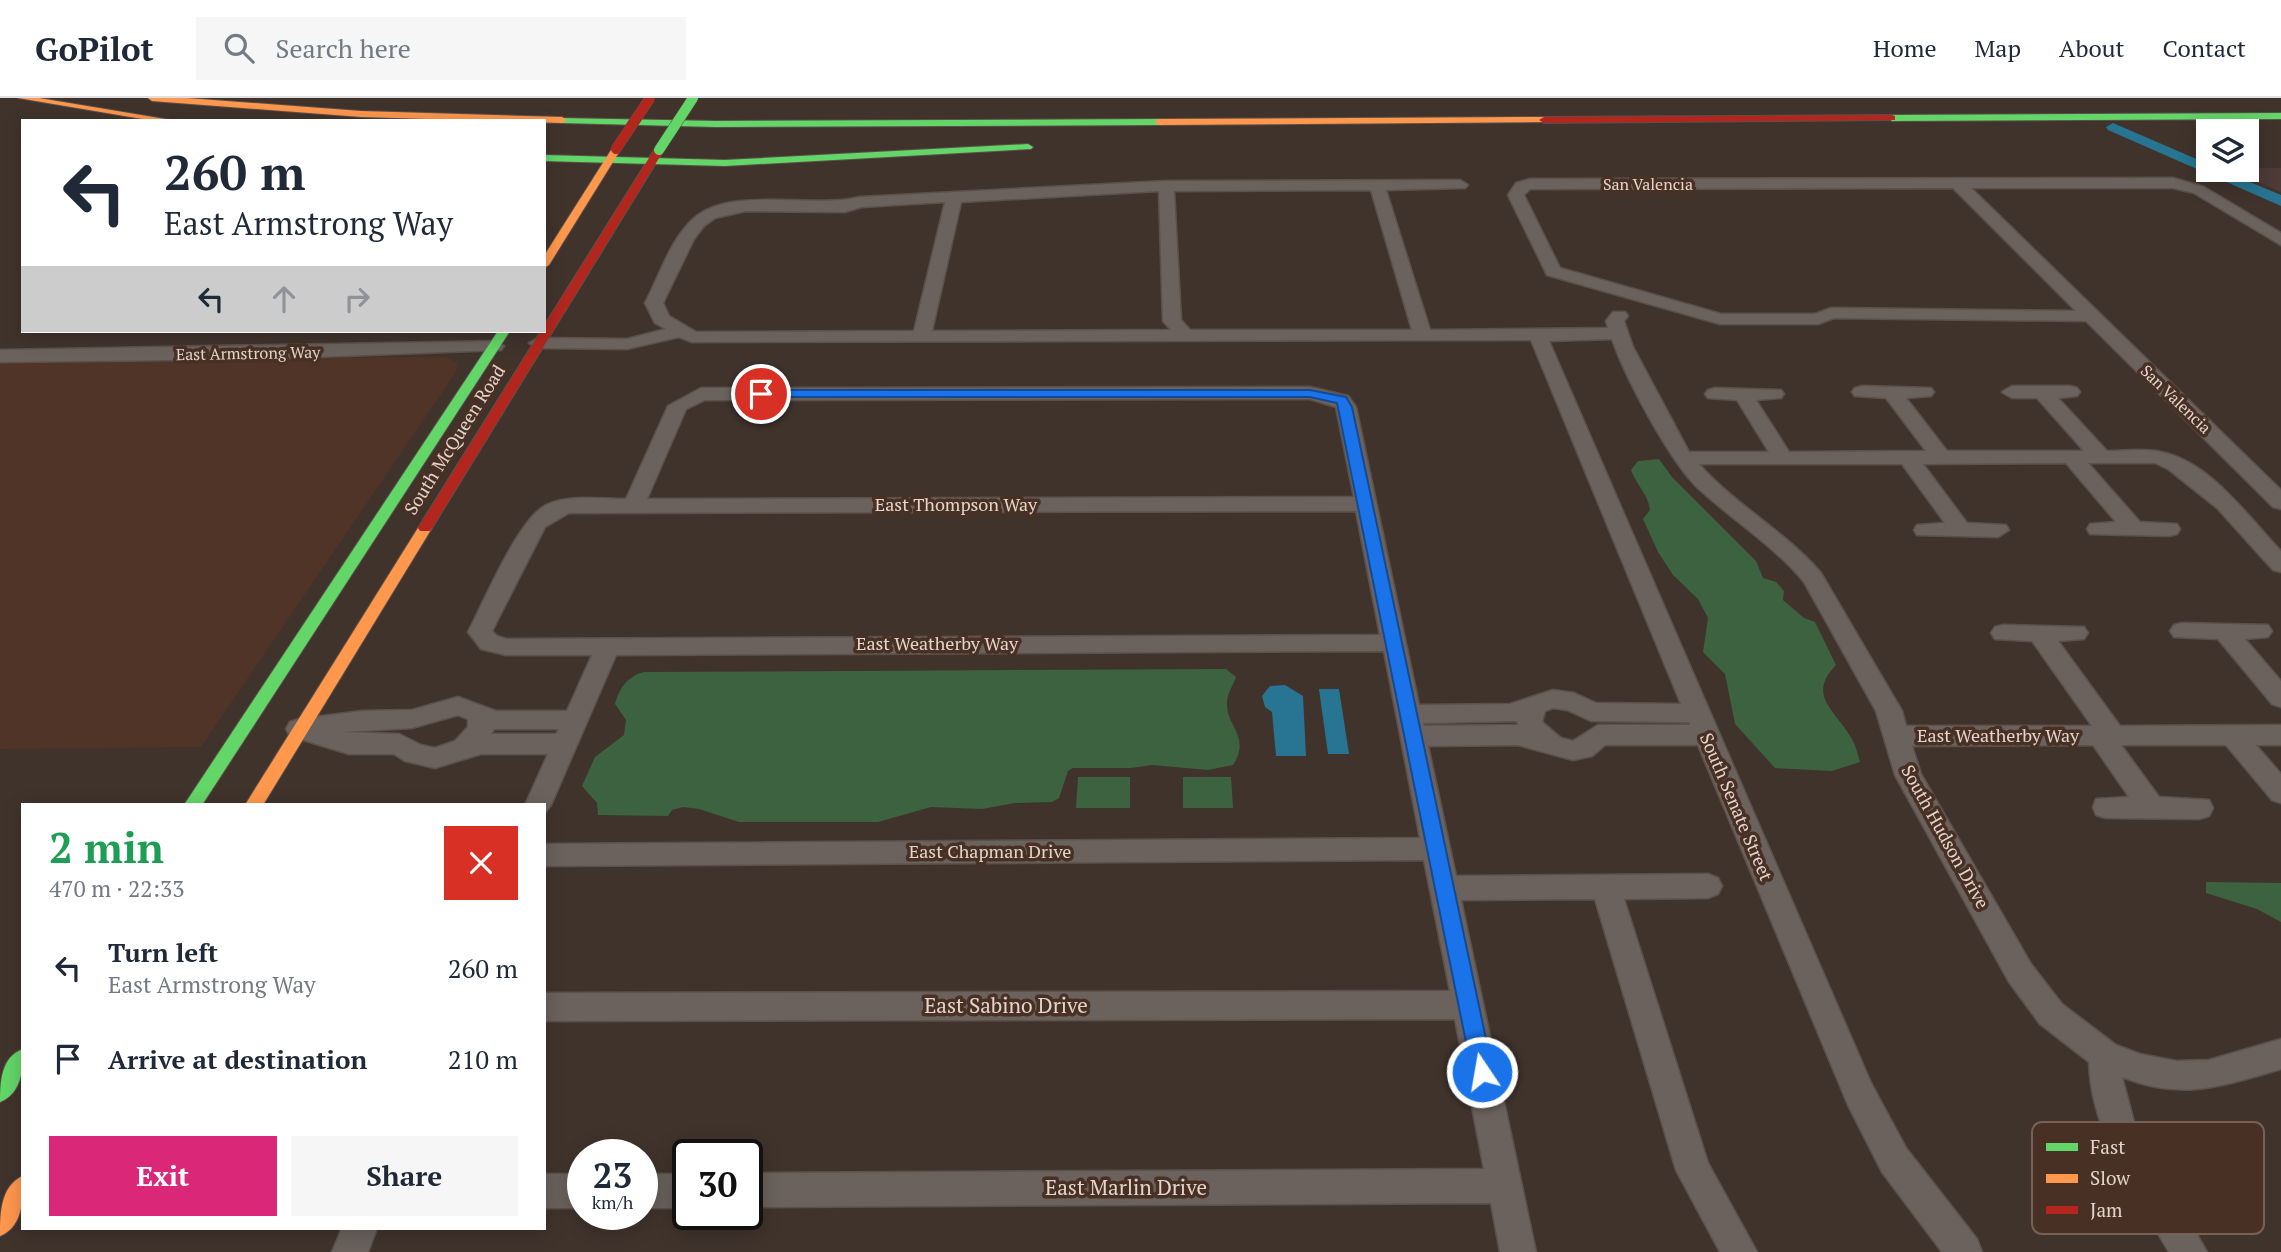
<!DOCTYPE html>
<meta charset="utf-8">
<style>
:root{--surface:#fff;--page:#f6f6f7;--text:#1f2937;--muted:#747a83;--line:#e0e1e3;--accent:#db2777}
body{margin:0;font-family:"PT Serif",serif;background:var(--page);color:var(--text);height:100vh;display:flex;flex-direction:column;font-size:26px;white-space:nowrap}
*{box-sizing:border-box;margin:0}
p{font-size:23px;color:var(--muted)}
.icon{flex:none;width:38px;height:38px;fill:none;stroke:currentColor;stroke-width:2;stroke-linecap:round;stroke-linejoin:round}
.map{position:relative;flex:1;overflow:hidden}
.side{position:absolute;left:21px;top:705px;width:525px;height:427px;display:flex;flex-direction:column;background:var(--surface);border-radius:0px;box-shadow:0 4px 18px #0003}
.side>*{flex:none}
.hud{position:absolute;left:21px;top:21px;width:525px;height:214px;border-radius:0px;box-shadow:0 4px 18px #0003;background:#fff;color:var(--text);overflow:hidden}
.fabs{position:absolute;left:2196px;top:21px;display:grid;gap:14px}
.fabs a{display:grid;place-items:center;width:63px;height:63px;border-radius:0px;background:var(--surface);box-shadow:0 4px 18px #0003;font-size:35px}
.speed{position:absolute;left:567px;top:1041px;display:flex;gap:14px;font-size:35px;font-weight:700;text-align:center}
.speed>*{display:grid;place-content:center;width:91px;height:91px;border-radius:50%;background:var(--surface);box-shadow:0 4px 18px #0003;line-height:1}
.speed small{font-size:18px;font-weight:400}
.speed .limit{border:4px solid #111;border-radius:10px;background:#fff;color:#111}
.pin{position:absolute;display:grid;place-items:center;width:60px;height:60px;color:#fff;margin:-30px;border:4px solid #fff;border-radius:50%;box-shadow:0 2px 7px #0007}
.me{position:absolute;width:77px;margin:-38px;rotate:348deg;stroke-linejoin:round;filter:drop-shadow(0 0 5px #0008)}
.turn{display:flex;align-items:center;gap:24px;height:147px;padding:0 28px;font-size:32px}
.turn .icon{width:91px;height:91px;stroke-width:2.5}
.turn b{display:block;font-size:49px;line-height:60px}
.lanes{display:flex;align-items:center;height:66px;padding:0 28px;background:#0003;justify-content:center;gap:35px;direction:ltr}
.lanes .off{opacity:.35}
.round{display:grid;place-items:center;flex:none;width:74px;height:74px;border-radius:0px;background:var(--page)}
.summary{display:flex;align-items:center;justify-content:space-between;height:119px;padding:0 28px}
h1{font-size:42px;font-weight:600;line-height:52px;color:#1e9e55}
.button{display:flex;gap:14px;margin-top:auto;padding:14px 28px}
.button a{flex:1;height:80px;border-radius:0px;background:var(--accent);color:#fff;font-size:28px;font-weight:600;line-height:80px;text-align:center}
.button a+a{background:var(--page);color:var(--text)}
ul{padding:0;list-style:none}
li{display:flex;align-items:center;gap:21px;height:91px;padding:0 28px}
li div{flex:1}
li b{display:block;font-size:26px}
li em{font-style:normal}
header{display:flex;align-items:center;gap:42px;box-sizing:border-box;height:98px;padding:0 35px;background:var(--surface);border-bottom:2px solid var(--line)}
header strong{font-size:33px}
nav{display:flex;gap:38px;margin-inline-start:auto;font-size:24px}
.search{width:490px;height:63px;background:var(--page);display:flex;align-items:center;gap:18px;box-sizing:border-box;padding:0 24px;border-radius:0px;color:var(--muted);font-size:26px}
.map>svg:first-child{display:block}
</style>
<header>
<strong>GoPilot</strong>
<div class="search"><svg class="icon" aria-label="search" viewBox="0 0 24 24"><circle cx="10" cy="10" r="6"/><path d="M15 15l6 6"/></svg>Search here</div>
<nav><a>Home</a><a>Map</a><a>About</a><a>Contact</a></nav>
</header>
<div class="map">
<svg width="2281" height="1154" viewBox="0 0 2281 1154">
<rect width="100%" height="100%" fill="#40332c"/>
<polygon fill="#4e3a37" points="2247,70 2281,70 2281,94 2231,72"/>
<polygon fill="#503427" points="445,259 457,265 456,274 201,649 0,651 0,263"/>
<g fill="#3c623f">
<path d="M 1659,361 L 1672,379 L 1756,463 L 1763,480 L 1776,484 L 1784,493 L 1783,502 L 1804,520 L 1815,524 L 1836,567 C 1805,599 1838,614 1853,643 C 1856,649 1858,657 1860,664 L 1832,673 L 1775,670 L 1735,626 L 1725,576 L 1703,554 L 1708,520 L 1698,501 L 1673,477 L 1658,454 L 1643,421 L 1650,412 C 1648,396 1637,388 1631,372 L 1638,363 Z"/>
<path d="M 1226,571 L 1236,579 C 1233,588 1226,597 1227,607 C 1227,628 1251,640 1233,667 L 1208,672 L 1152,667 L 1131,670 L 1073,670 L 1068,673 L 1059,700 L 1052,704 L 1015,705 L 982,711 L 931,709 L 878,724 L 739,724 L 699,711 L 683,709 L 672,712 L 668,718 L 598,717 L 597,705 L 582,688 L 595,659 L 624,637 L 626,622 L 615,606 C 620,589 627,579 644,574 Z"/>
<polygon points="1078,679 1130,679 1130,710 1076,710"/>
<polygon points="1183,679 1231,679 1233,710 1183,710"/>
<polygon points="2206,784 2281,785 2281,824 2257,811 2206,795"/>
</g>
<g fill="#277592">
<polygon points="1285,587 1303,598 1306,658 1276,658 1272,614 1265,609 1262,598 1270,588"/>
<polygon points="1319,591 1339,591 1349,656 1328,656"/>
</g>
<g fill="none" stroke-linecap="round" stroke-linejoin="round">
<polygon fill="#277592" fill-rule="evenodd" points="2113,25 2208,66 2208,72 2221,72 2281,97 2281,108 2108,32 2106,29"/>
<defs>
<g id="street">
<path d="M 2173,80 L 2204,89 L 2281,135 L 2281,147 L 2194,95 L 2173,90 L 1971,90 L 2281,392 L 2281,411 L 2273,409 L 2086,223 L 1834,220 L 1818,226 L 1720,226 L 1547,177 L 1508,97 L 1516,85 L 1530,81 ZM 1953,90 L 2076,213 L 1831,210 L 1815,216 L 1721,216 L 1560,170 L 1524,97 L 1530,91 Z"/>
<path d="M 1460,82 L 1468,87 L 1465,90 L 1386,92 L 1430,232 L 1608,230 L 1606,223 L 1613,214 L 1625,214 L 1628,218 L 1624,223 L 1633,249 L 1689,354 L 1769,354 L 1737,302 L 1708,300 L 1705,296 L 1708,292 L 1715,290 L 1781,292 L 1784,296 L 1781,300 L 1756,302 L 1789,354 L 1926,353 L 1886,300 L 1855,298 L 1852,294 L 1855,290 L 1862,288 L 1931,290 L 1934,294 L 1931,298 L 1906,300 L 1947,353 L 2084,353 L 2037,300 L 2012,300 L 2002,294 L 2012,288 L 2070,288 L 2077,290 L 2080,294 L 2077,298 L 2058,300 L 2107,353 C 2124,353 2144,350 2161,354 C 2211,364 2248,419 2281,453 L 2281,474 L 2273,472 L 2217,410 L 2168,371 L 2155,365 L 2088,365 L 2140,424 L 2177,426 L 2180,431 L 2177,436 L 2169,438 L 2090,436 L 2087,431 L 2090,426 L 2116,424 L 2066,365 L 1923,366 L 1967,425 L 2006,427 L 2009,432 L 1998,439 L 1917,437 L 1914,432 L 1917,427 L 1945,425 L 1902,366 L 1699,366 C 1735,407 1785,433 1821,475 L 1902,613 L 1906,628 L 2092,628 L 2032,543 L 1995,541 L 1991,535 L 1995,529 L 2003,527 L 2084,529 L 2088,535 L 2084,541 L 2058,543 L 2120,628 L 2281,627 L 2281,647 L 2256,647 L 2281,676 L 2281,705 L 2272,702 L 2226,647 L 2121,647 L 2159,699 L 2209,702 L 2213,710 L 2209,718 L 2199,721 L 2106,720 L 2096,717 L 2093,709 L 2096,701 L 2129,699 L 2093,647 L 1912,648 L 1921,676 L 2031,866 L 2062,906 L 2116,947 L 2140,956 L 2176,963 L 2209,962 L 2281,941 L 2281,971 C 2222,988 2182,1003 2122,979 L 2135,1028 L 2207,1154 L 2169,1154 C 2134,1095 2091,1034 2089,964 L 2040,926 L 2009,884 L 1895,677 L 1876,613 L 1804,484 C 1774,448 1734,423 1700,392 C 1671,366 1625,279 1612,241 L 1549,243 L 1871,985 L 1906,1050 L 1977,1141 L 1982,1154 L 1942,1154 L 1882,1074 L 1848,1007 L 1698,647 L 1605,647 L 1592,658 L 1573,662 L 1518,647 L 1428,648 L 1456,778 L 1708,776 L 1718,780 L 1722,788 L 1718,796 L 1708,800 L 1624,801 L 1708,1065 L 1757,1154 L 1720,1154 L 1676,1072 L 1595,801 L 1461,802 L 1536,1154 L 1500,1154 L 1491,1105 L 747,1109 L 747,1075 L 1484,1071 L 1455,921 L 544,923 L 544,895 L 1450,893 L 1424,762 L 544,768 L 544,746 L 1420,740 L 1384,553 L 616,557 L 551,707 L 544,716 L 544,707 L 525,707 L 548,656 L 481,656 L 435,670 L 405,663 L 394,656 L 349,656 L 290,638 L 286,631 L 290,624 L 299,621 L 362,613 L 412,612 L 458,599 L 496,613 L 567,613 L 592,557 L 506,557 L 481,551 L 468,534 C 484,504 518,421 546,407 C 569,396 601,401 626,401 L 668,308 L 701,290 L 1310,289 L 1348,298 L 1356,309 L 1419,607 L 1510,606 L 1553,592 L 1574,595 L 1596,605 L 1681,606 L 1531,242 L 692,244 L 679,239 L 627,251 L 538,250 L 529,245 L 538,240 L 627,241 L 666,231 L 655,225 L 645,205 C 659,179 670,142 693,121 C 731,87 813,111 860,99 L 1166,83 ZM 1371,92 L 1412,232 L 1190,232 L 1181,222 L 1174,93 ZM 1159,93 L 1163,223 L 1171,232 L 932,233 L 961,104 ZM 945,104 L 914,233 L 696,234 L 669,218 L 663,205 L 694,141 L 704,128 L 715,120 L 746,113 L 845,114 L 862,109 ZM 1310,301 L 1336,309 L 1354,399 L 647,401 L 686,311 L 705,302 ZM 1356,413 L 1380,537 L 506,541 L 497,538 L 492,533 L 545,429 L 569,415 ZM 1553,610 L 1567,612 L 1591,623 L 1689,624 L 1690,627 L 1598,627 L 1573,643 L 1561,640 L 1542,624 L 1545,613 ZM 458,617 L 468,621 L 468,629 L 455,643 L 435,650 L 421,647 L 399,636 L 342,634 L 412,630 ZM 1517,623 L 1518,627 L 1424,628 L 1423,625 ZM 494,631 L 559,631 L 556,636 L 491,636 Z"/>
<polygon points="495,243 504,248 501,252 260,261 0,264 0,252"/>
<polygon points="2182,525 2268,527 2272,533 2268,539 2245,541 2281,583 2281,609 2272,606 2218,541 2174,539 2170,533 2174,527"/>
<rect x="544" y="1076" width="39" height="34"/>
<rect x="642" y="1076" width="46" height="34"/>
<polygon points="342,1130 377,1130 368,1154 332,1154"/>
</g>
<g id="fast">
<polygon points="2281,15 2281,21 1892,23 1888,20 1892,17"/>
<polygon points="559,20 716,23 1159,21 1164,24 1159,27 716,29 562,25 559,24"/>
<polygon points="1028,46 1033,49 1031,51 725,68 544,63 544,57 725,62"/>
<polygon points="498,233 510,233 202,707 184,707"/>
<path d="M 23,951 C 23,971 22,995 0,1004 C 0,984 1,959 23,951 Z"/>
</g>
<g id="slow">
<polygon points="18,0 39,0 177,23 154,23"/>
<polygon points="148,0 186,0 361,13 562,19 567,22 562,25 361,19 152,3"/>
<polygon points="1544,19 1547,20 1547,24 1159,27 1154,24 1159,21"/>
<polygon points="613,49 621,51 549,167 544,170 544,158"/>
<polygon points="425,426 432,430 263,707 245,707 418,430"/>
<path d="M 23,1078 C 23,1100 24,1128 0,1138 C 0,1117 0,1088 23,1078 Z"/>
</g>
<g id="jam">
<polygon points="1892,17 1895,18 1895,22 1544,25 1539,22 1544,19"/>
<polygon points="659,49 664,52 432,430 430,433 420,433 418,430 541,233 544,233 544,228 654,52"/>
</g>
</defs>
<use href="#street" stroke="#5b504a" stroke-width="3"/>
<use href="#fast" stroke="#5b504a" stroke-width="2"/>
<use href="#slow" stroke="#5b504a" stroke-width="2"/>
<use href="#jam" stroke="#5b504a" stroke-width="2"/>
<use href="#street" fill="#6b625d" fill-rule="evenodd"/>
<use href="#fast" fill="#63d668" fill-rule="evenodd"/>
<use href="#slow" fill="#ff974d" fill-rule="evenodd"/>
<use href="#jam" fill="#b3261e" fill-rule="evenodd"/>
<defs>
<polyline id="fast-bridge" points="659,52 693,0"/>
<polyline id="jam-bridge" points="616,51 650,0"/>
</defs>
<use href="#fast-bridge" stroke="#5b504a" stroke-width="11" stroke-linecap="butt"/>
<use href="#jam-bridge" stroke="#5b504a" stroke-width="11" stroke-linecap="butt"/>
<use href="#fast-bridge" stroke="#63d668" stroke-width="10"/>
<use href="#jam-bridge" stroke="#b3261e" stroke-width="10"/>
</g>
<polygon fill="#1a73e8" stroke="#114b97" stroke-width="2" points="1310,292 1346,299 1352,309 1493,974 1490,981 1482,984 1475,981 1472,974 1337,305 1310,299 761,299 755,296 761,292"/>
<g text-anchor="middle" stroke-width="7" stroke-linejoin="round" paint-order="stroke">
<g font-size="16" fill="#e4d4cd" stroke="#483024">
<text x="1648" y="92">San Valencia</text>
<text transform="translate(248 255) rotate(-1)" y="6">East Armstrong Way</text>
<text transform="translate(2176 301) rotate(44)" y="6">San Valencia</text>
</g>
<g font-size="18" fill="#e4d4cd" stroke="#483024">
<text transform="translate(455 342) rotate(-58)" y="6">South McQueen Road</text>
<text x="956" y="413">East Thompson Way</text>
<text x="937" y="552">East Weatherby Way</text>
<text x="1998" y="644">East Weatherby Way</text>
<text transform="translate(1736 709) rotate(67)" y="6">South Senate Street</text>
<text transform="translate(1945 739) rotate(61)" y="6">South Hudson Drive</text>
<text x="990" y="760">East Chapman Drive</text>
</g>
<g font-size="21" fill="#e4d4cd" stroke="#483024">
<text x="1006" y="915">East Sabino Drive</text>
<text x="1126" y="1097">East Marlin Drive</text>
</g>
</g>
<rect x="2032" y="1024" width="232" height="112" rx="10" fill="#483024" stroke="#776157" stroke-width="2"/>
<rect x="2046" y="1045" width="32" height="8" fill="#63d668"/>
<rect x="2046" y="1076" width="32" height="9" fill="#ff974d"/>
<rect x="2046" y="1108" width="32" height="8" fill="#b3261e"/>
<g font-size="19" fill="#e4d4cd">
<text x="2090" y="1056">Fast</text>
<text x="2090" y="1087">Slow</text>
<text x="2090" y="1119">Jam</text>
</g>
</svg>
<div class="fabs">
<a><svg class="icon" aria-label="layers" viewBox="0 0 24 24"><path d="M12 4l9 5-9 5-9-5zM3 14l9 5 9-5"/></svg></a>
</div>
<div class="speed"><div>23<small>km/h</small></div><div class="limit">30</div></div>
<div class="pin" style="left:761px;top:296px;background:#d93025"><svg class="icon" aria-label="arrive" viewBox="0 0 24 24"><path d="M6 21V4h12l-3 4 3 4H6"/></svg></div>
<svg class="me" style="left:1482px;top:974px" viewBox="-20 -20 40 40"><circle r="17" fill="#1a73e8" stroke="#fff" stroke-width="3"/><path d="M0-11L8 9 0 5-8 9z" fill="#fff"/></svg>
<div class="hud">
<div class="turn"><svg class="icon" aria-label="left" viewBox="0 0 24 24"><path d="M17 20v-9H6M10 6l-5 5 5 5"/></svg><div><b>260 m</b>East Armstrong Way</div></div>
<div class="lanes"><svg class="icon" aria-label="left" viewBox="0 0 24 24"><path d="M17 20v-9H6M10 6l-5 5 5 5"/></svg><svg class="icon off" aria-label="ahead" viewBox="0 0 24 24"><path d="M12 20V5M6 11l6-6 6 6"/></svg><svg class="icon off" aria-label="right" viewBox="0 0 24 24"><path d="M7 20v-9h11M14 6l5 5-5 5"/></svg></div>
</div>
<section class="side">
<div class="summary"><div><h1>2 min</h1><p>470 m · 22:33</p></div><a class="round" style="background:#d93025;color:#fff"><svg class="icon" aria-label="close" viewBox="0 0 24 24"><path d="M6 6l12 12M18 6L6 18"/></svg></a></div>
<ul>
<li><svg class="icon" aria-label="left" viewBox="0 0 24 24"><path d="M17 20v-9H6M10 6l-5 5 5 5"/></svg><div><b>Turn left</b><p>East Armstrong Way</p></div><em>260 m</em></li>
<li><svg class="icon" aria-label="arrive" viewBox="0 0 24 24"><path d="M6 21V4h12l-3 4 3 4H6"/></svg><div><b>Arrive at destination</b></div><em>210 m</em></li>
</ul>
<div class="button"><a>Exit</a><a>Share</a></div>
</section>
</div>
